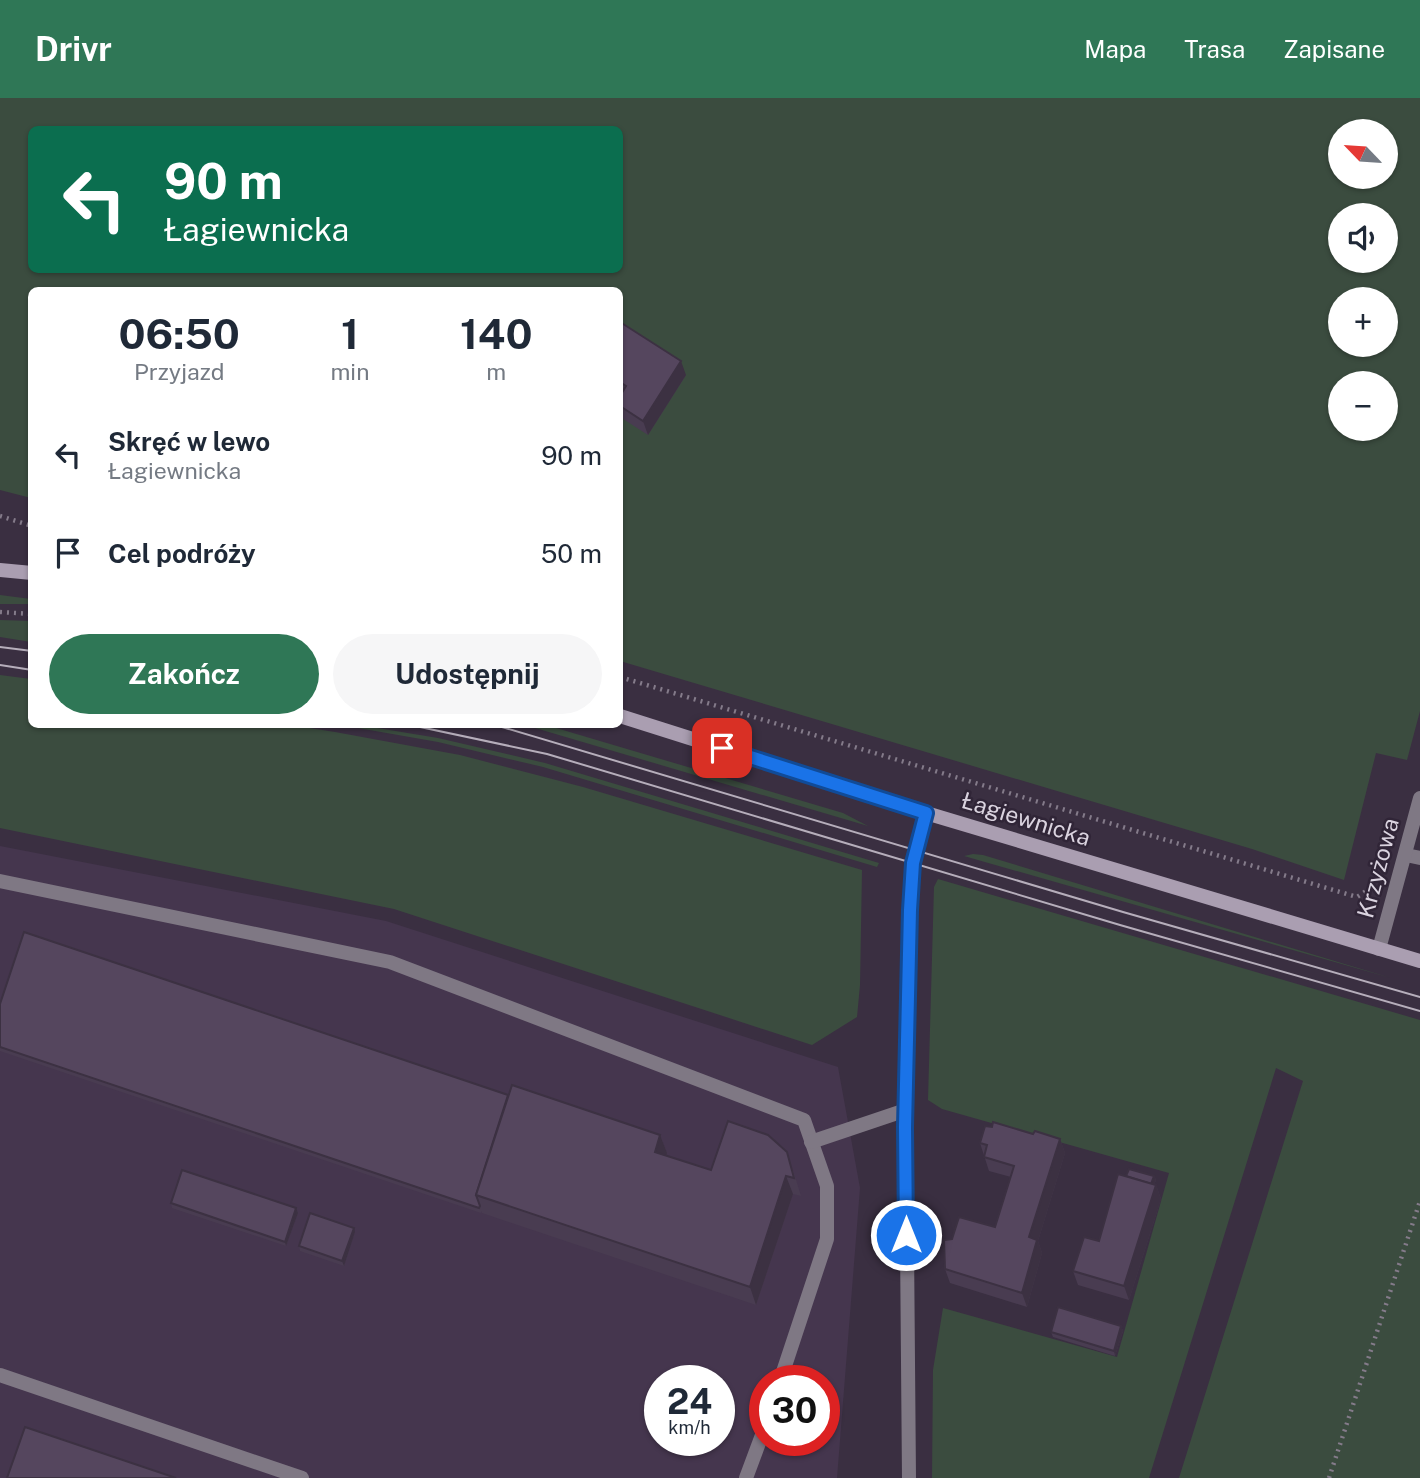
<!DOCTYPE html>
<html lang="pl">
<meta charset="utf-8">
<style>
:root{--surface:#fff;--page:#f6f6f7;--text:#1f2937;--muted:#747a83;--accent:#2f7756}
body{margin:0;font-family:"Public Sans",sans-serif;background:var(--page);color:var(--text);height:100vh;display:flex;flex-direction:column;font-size:26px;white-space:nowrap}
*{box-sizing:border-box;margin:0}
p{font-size:23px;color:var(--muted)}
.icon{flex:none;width:38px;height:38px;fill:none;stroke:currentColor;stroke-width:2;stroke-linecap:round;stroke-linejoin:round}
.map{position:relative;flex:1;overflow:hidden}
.side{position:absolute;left:28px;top:189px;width:595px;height:441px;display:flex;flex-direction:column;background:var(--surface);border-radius:10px;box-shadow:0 2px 5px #0004}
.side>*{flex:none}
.banner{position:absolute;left:28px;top:28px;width:595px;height:147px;border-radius:10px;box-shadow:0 2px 5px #0004;background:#0b6e4f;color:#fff;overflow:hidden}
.needle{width:46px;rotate:295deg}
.fabs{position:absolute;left:1328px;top:21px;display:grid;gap:14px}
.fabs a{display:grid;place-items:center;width:70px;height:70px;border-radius:50%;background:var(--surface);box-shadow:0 2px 5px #0004;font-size:35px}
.speed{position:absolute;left:644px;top:1267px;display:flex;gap:14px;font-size:35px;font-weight:700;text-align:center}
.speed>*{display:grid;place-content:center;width:91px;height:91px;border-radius:50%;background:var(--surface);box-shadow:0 2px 5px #0004;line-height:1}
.speed small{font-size:18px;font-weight:400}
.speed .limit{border:10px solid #d22;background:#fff;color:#111}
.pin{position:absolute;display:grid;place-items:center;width:60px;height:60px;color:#fff;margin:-30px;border-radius:14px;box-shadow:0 4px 10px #0006}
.me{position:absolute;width:77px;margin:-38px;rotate:0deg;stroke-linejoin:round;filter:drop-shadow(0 0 5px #0008)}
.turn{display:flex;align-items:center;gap:24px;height:147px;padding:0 21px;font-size:32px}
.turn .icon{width:91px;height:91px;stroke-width:2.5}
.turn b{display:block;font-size:49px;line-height:60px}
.eta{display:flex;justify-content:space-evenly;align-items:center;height:119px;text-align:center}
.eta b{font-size:42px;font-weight:700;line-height:49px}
.action{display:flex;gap:14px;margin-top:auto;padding:14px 21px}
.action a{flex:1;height:80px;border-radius:42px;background:var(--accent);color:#fff;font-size:28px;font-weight:700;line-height:80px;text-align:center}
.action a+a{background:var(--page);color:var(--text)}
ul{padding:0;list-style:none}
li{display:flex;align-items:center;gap:21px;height:98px;padding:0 21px}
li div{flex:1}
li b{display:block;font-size:26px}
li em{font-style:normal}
header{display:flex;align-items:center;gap:42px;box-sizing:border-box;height:98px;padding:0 35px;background:var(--accent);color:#fff}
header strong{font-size:33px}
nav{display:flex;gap:38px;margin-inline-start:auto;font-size:24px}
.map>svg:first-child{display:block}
</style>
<header>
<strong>Drivr</strong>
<nav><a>Mapa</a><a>Trasa</a><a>Zapisane</a></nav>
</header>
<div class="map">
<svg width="1420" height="1380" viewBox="0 0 1420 1380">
<rect width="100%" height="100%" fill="#3a2f41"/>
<path fill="#45364e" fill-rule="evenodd" d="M 0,748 L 386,823 L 838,969 L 860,1090 L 837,1380 L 0,1380 ZM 660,1283 L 719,1283 L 719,1342 L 660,1342 ZM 765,1283 L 824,1283 L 824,1342 L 765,1342 Z"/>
<g fill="#3b4c3f" fill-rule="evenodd">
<path d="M 0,0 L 1420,0 L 1420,613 L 1407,662 L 1376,655 L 1344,782 L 1252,751 L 620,563 L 620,192 L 32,192 L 31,400 L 0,392 ZM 32,32 L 620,32 L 620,172 L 32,172 ZM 1340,33 L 1386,33 L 1386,79 L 1340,79 ZM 1340,117 L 1386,117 L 1386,163 L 1340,163 ZM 1340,201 L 1386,201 L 1386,247 L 1340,247 ZM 1340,285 L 1386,285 L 1386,331 L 1340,331 Z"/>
<polygon points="0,497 31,501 31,506 0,506"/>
<polygon points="0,522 31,523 31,544 0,539"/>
<polygon points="0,577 31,581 29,594 31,594 32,626 284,626 335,634 460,657 583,689 862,772 860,887 857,919 812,947 394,811 0,730"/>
<polygon points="341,627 359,627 438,640 545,665 879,765 877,769 543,669 438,644"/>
<polygon points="525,627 546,627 843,715 868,728"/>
<polygon points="973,756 983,757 1391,880 964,758"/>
<polygon points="938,781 1420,922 1420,1380 1179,1380 1303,983 1276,970 1149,1380 932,1380 933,1272 943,1210 1117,1259 1169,1075 942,1011 928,1002 934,789"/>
</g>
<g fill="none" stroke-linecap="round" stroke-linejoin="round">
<g stroke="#847b8a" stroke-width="4.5" stroke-dasharray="2 5" stroke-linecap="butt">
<polyline points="0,418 32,428"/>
<polyline points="0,514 32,516"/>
<polyline points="620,579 1357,799 1372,789"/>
<polyline points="1329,1380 1420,1103"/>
</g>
<g stroke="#7f7884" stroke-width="14">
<polyline points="1406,757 1420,760"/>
<polyline points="0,783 390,864 804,1022 827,1088 827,1141 780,1283"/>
<polyline points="811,1044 906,1012"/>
<polyline points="0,1277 302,1380"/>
<polyline points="746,1380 765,1329"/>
</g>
<g stroke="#7f7884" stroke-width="14">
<polyline points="1379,851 1420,700"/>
<polyline points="909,1380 906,1029 910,812 913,765 926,715"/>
</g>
<g stroke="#aa9eb1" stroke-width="14">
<polyline points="0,472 32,475"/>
<polyline points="620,618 926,715 1420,863"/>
</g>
<g stroke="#b6aebb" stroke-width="2">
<polyline points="0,549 32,553"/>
<polyline points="0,567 32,572"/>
<polyline points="406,626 547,656 1120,827 1420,913"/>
<polyline points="492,626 1123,814 1420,899"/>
</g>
</g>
<g fill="#493c51">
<polygon points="620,224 686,277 648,337 620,319 620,298 621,296 620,295"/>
<polygon points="0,906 508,997 660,1037 667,1055 666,1057 711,1072 793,1072 801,1098 793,1096 756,1207 482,1115 482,1113 481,1115 0,953"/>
<polygon points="1033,1036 1060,1041 1065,1055 1038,1143 1042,1155 1027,1209 950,1185 945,1171 952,1141 995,1129 1011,1079 989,1073 980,1045"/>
<polygon points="1126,1078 1154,1078 1156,1082 1154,1087 1156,1087 1161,1101 1129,1202 1078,1187 1073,1173 1099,1143"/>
<polygon points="171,1105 296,1110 298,1115 286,1148 172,1110"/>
<polygon points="355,1134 344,1168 300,1153 299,1148"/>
<polygon points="1121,1228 1123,1233 1115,1258 1053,1239 1051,1234"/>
</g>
<g fill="#3c3142">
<polygon points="681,263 686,277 648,337 643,323"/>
<polygon points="660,1037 667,1055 662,1071 655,1054"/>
<polygon points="1060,1041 1065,1055 1038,1143 1042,1155 1027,1209 1022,1195 1029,1139"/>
<polygon points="786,1078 793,1096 756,1207 750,1189"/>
<polygon points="1154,1078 1156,1082 1151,1094 1149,1089"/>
<polygon points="1156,1087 1161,1101 1129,1202 1124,1188"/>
<polygon points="296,1110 298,1115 286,1148 285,1144"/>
<polygon points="354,1130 355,1134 344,1168 342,1163"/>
<polygon points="1121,1228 1123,1233 1115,1258 1114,1253"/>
</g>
<g fill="#55465e" stroke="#3c3142" stroke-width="2">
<polygon points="620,224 681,263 643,323 620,308 620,298 626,288 620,284"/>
<polygon points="24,834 508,997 476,1097 480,1108 479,1110 0,949 0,906"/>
<polygon points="512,987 660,1037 655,1054 711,1072 728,1023 768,1037 787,1054 794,1080 786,1078 750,1189 476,1097"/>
<polygon points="993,1024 1033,1036 1035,1033 1060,1041 1029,1139 1037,1142 1022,1195 945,1171 944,1142 952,1141 959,1119 995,1129 1014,1068 984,1059 987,1047 980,1045 985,1028 992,1029"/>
<polygon points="1129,1071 1154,1078 1151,1086 1126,1078"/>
<polygon points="182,1072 296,1110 285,1144 171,1105"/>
<polygon points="1118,1076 1156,1087 1124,1188 1073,1173 1084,1139 1099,1143"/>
<polygon points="310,1115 354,1130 342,1163 299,1148"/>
<polygon points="1058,1209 1121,1228 1114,1253 1051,1234"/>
<polygon points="25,1329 176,1380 7,1380"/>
</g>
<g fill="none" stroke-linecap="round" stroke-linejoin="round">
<defs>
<polyline id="route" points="722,650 926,715 913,765 910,812 905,1029 906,1137"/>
</defs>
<use href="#route" stroke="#114b97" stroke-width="18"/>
<use href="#route" stroke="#1a73e8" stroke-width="12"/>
</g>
<g text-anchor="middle" stroke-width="5" stroke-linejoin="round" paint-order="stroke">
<g font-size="23" fill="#dad3df" stroke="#302537">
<text transform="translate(1026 721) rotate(17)" y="8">Łagiewnicka</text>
<text transform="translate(1378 770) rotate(-75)" y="8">Krzyżowa</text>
</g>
</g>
</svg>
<div class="fabs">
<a><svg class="needle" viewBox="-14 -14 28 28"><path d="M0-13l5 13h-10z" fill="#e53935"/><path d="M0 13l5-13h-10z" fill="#747a83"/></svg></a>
<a><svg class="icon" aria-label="sound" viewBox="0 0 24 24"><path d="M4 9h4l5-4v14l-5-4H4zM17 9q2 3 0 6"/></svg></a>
<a>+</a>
<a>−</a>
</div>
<div class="speed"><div>24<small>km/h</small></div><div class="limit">30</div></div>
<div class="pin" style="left:722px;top:650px;background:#d93025"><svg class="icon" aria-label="arrive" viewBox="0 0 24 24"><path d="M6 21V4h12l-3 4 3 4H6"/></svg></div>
<svg class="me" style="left:906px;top:1137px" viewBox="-20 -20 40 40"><circle r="17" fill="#1a73e8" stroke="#fff" stroke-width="3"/><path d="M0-11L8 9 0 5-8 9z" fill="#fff"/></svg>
<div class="banner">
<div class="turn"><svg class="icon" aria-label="left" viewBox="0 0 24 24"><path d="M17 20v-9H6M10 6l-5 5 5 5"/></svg><div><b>90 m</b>Łagiewnicka</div></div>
</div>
<section class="side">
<div class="eta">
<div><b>06:50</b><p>Przyjazd</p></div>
<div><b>1</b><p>min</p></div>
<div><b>140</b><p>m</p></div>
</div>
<ul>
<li><svg class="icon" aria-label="left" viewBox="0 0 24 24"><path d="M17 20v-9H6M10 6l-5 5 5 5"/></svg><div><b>Skręć w lewo</b><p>Łagiewnicka</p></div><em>90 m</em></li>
<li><svg class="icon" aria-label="arrive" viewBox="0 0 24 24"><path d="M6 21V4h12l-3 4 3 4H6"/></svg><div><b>Cel podróży</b></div><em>50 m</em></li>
</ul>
<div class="action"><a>Zakończ</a><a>Udostępnij</a></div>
</section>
</div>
